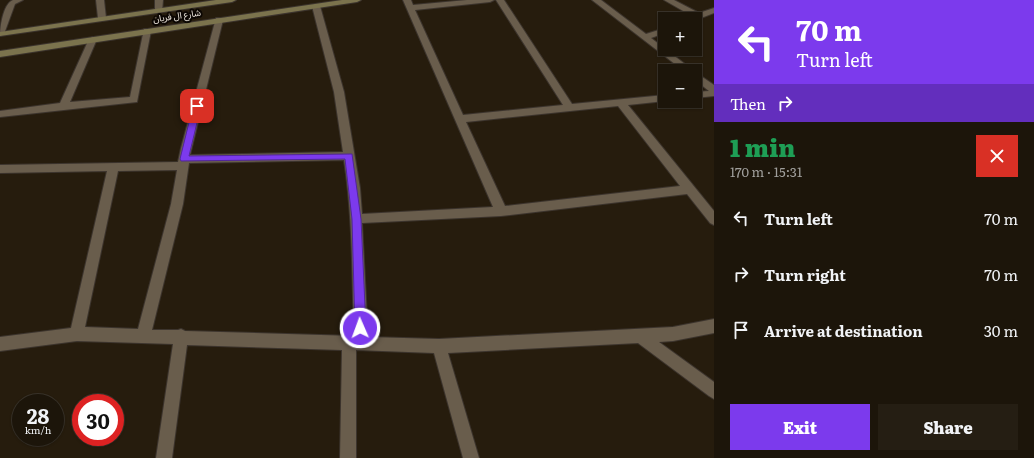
<!DOCTYPE html>
<meta charset="utf-8">
<style>
:root{--surface:#1c150a;--page:#251e13;--text:#f1f3f6;--muted:#a09f9c;--line:#3a342b;--accent:#7c3aed}
body{margin:0;font-family:Literata,"Noto Sans Arabic",serif;background:var(--page);color:var(--text);height:100vh;display:flex;flex-direction:column;font-size:15px;white-space:nowrap}
*{box-sizing:border-box;margin:0}
p{font-size:13px;color:var(--muted)}
.icon{flex:none;width:22px;height:22px;fill:none;stroke:currentColor;stroke-width:2;stroke-linecap:round;stroke-linejoin:round}
.map{position:relative;flex:1;overflow:hidden}
.details{display:flex;flex-direction:column;background:var(--surface);width:320px}
.details>*{flex:none}
.hud{background:#7c3aed;color:#fff;overflow:hidden}
.controls{position:absolute;left:658px;top:12px;display:grid;gap:8px}
.controls a{display:grid;place-items:center;width:44px;height:44px;border-radius:0px;background:var(--surface);box-shadow:0 1px 3px #0004,0 0 0 1px var(--line);font-size:20px}
.speed{position:absolute;left:12px;top:394px;display:flex;gap:8px;font-size:20px;font-weight:700;text-align:center}
.speed>*{display:grid;place-content:center;width:52px;height:52px;border-radius:50%;background:var(--surface);box-shadow:0 1px 3px #0004,0 0 0 1px var(--line);line-height:1}
.speed small{font-size:10px;font-weight:400}
.speed .limit{border:6px solid #d22;background:#fff;color:#111}
.pin{position:absolute;display:grid;place-items:center;width:34px;height:34px;color:#fff;margin:-17px;border-radius:8px;box-shadow:0 2px 6px #0006}
.me{position:absolute;width:44px;margin:-22px;rotate:358deg;stroke-linejoin:round;filter:drop-shadow(0 0 3px #0008)}
.turn{display:flex;align-items:center;gap:14px;height:84px;padding:0 16px;font-size:18px}
.turn .icon{width:52px;height:52px;stroke-width:2.5}
.turn b{display:block;font-size:28px;line-height:34px}
.then{display:flex;align-items:center;height:38px;padding:0 16px;background:#0003;gap:8px;font-size:15px}
.round{display:grid;place-items:center;flex:none;width:42px;height:42px;border-radius:0px;background:var(--page)}
.overview{display:flex;align-items:center;justify-content:space-between;height:68px;padding:0 16px}
h1{font-size:24px;font-weight:800;line-height:30px;color:#1e9e55}
.action{display:flex;gap:8px;margin-top:auto;padding:8px 16px}
.action a{flex:1;height:46px;border-radius:0px;background:var(--accent);color:#fff;font-size:16px;font-weight:800;line-height:46px;text-align:center}
.action a+a{background:var(--page);color:var(--text)}
ul{padding:0;list-style:none}
li{display:flex;align-items:center;gap:12px;height:56px;padding:0 16px}
li div{flex:1}
li b{display:block;font-size:15px}
li em{font-style:normal}
main{display:flex;flex:1;min-height:0}
.map>svg:first-child{display:block}
</style>
<main>
<div class="map">
<svg width="714" height="458" viewBox="0 0 714 458">
<rect width="100%" height="100%" fill="#261c0d"/>
<g fill="none" stroke-linecap="round" stroke-linejoin="round">
<defs>
<g id="street">
<path d="M 13,0 L 23,0 L 15,4 L 4,34 L 0,36 C 0,27 3,4 13,0 Z"/>
<polygon points="96,0 104,0 106,18 105,20 102,20 98,18"/>
<polygon points="155,0 163,0 162,12 159,12 155,10"/>
<path d="M 403,0 L 411,0 L 413,5 L 467,0 L 494,0 L 490,2 L 415,10 L 463,115 L 563,105 L 496,0 L 504,0 L 572,104 L 665,95 L 665,101 L 628,105 L 714,211 L 714,225 L 710,223 L 687,194 L 501,216 L 362,223 L 368,337 L 439,339 L 673,327 L 714,319 L 714,333 L 673,341 L 659,342 L 714,382 L 714,399 L 709,396 L 638,343 L 448,353 L 479,458 L 463,458 L 434,353 L 356,350 L 356,458 L 340,458 L 342,350 L 187,345 L 172,458 L 156,458 L 173,344 L 77,341 L 0,351 L 0,337 L 71,328 L 107,171 L 0,173 L 0,165 L 178,162 L 181,148 L 216,18 L 222,18 L 223,20 L 190,155 L 343,152 L 334,92 L 312,6 L 316,4 L 320,6 L 344,92 L 360,188 L 362,214 L 493,207 ZM 618,106 L 680,186 L 505,206 L 466,122 ZM 344,160 C 353,218 352,278 354,336 L 185,331 L 181,329 L 178,330 L 152,330 L 183,204 L 189,163 ZM 177,170 L 171,204 L 138,329 L 85,327 L 118,171 Z"/>
<polygon points="592,0 601,0 646,34 665,28 665,33 651,38 694,71 684,71"/>
<polygon points="664,0 674,0 699,13 714,8 714,13 696,20 690,19 692,16"/>
<polygon points="144,29 147,29 151,31 137,102 0,117 0,111 60,103 89,39 93,37 97,39 70,102 130,97"/>
<polygon points="695,72 714,85 714,96 695,98 695,92 709,91 695,80"/>
</g>
<g id="secondary">
<polygon points="216,0 236,0 232,2 0,36 0,32"/>
<polygon points="342,0 361,0 357,2 0,57 0,51"/>
</g>
</defs>
<use href="#street" stroke="#3c342d" stroke-width="2"/>
<use href="#secondary" stroke="#3c342d" stroke-width="2"/>
<use href="#street" fill="#695d4c" fill-rule="evenodd"/>
<use href="#secondary" fill="#7b734d" fill-rule="evenodd"/>
</g>
<polygon fill="#7c3aed" stroke="#51269a" points="197,103 201,106 189,156 352,154 361,219 366,328 364,331 360,333 357,331 355,328 352,219 345,159 181,161 180,159 193,106"/>
<g text-anchor="middle" stroke-width="4" stroke-linejoin="round" paint-order="stroke">
<g font-size="9" fill="#f1eae0" stroke="#0c0703">
<text transform="translate(177 16) rotate(-8)" y="3">شارع ال فريان</text>
</g>
</g>
</svg>
<div class="controls">
<a>+</a>
<a>−</a>
</div>
<div class="speed"><div>28<small>km/h</small></div><div class="limit">30</div></div>
<div class="pin" style="left:197px;top:106px;background:#d93025"><svg class="icon" aria-label="arrive" viewBox="0 0 24 24"><path d="M6 21V4h12l-3 4 3 4H6"/></svg></div>
<svg class="me" style="left:360px;top:328px" viewBox="-20 -20 40 40"><circle r="17" fill="#7c3aed" stroke="#fff" stroke-width="3"/><path d="M0-11L8 9 0 5-8 9z" fill="#fff"/></svg>
</div>
<section class="details">
<div class="hud">
<div class="turn"><svg class="icon" aria-label="left" viewBox="0 0 24 24"><path d="M17 20v-9H6M10 6l-5 5 5 5"/></svg><div><b>70 m</b>Turn left</div></div>
<div class="then">Then<svg class="icon" aria-label="right" viewBox="0 0 24 24"><path d="M7 20v-9h11M14 6l5 5-5 5"/></svg></div>
</div>
<div class="overview"><div><h1>1 min</h1><p>170 m · 15:31</p></div><a class="round" style="background:#d93025;color:#fff"><svg class="icon" aria-label="close" viewBox="0 0 24 24"><path d="M6 6l12 12M18 6L6 18"/></svg></a></div>
<ul>
<li><svg class="icon" aria-label="left" viewBox="0 0 24 24"><path d="M17 20v-9H6M10 6l-5 5 5 5"/></svg><div><b>Turn left</b></div><em>70 m</em></li>
<li><svg class="icon" aria-label="right" viewBox="0 0 24 24"><path d="M7 20v-9h11M14 6l5 5-5 5"/></svg><div><b>Turn right</b></div><em>70 m</em></li>
<li><svg class="icon" aria-label="arrive" viewBox="0 0 24 24"><path d="M6 21V4h12l-3 4 3 4H6"/></svg><div><b>Arrive at destination</b></div><em>30 m</em></li>
</ul>
<div class="action"><a>Exit</a><a>Share</a></div>
</section>
</main>
